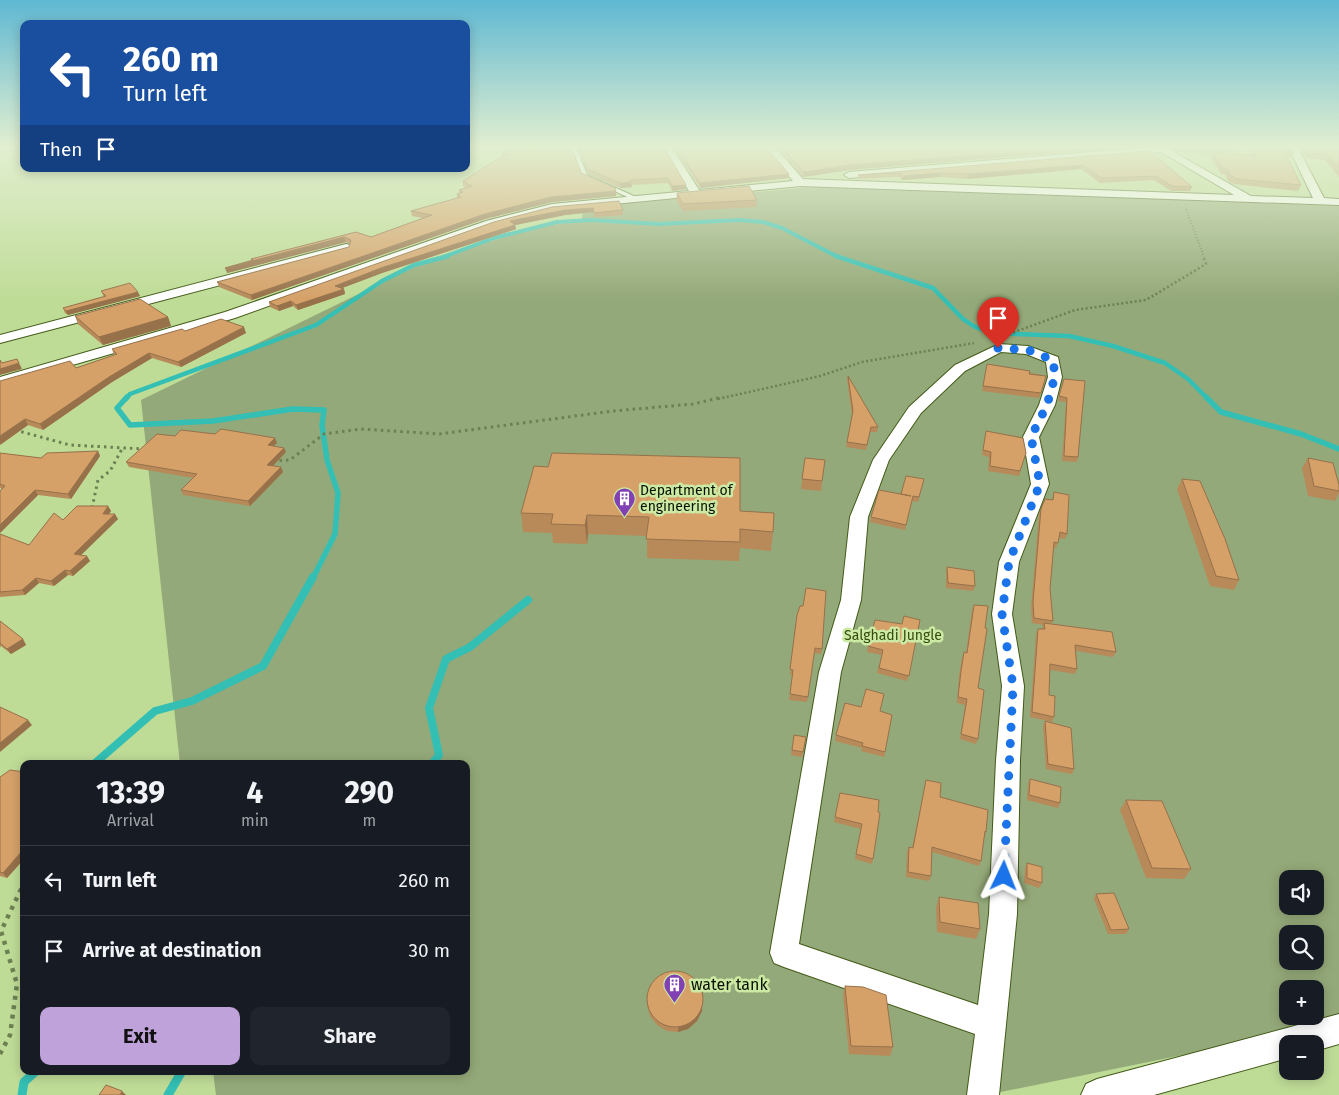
<!DOCTYPE html>
<meta charset="utf-8">
<style>
:root{--surface:#171b24;--page:#20242c;--text:#f1f3f6;--muted:#9ea1a6;--line:#363941;--accent:#bfa2d9}
body{margin:0;font-family:"Fira Sans",sans-serif;background:var(--page);color:var(--text);height:100vh;display:flex;flex-direction:column;font-size:19px;white-space:nowrap}
*{box-sizing:border-box;margin:0}
p{font-size:16px;color:var(--muted)}
.icon{flex:none;width:28px;height:28px;fill:none;stroke:currentColor;stroke-width:2;stroke-linecap:round;stroke-linejoin:round}
.map{position:relative;flex:1;overflow:hidden}
.sheet{position:absolute;left:20px;top:760px;width:450px;height:315px;display:flex;flex-direction:column;background:var(--surface);border-radius:10px;box-shadow:0 2px 12px #0003}
.sheet>*{flex:none}
.top-card{position:absolute;left:20px;top:20px;width:450px;height:152px;border-radius:10px;box-shadow:0 2px 12px #0003;background:#1a4fa0;color:#fff;overflow:hidden}
.buttons{position:absolute;left:1279px;top:870px;display:grid;gap:10px}
.buttons a{display:grid;place-items:center;width:45px;height:45px;border-radius:10px;background:var(--surface);box-shadow:0 2px 12px #0003;font-size:25px}
.pin{position:absolute;display:grid;place-items:center;width:42px;height:42px;color:#fff;margin:-51px -21px;border-radius:50% 50% 50% 0;rotate:-45deg;box-shadow:0 0 5px #0007}
.pin .icon{rotate:45deg}
.me{position:absolute;width:55px;margin:-28px;rotate:2deg;stroke-linejoin:round;filter:drop-shadow(0 0 4px #0008)}
.turn{display:flex;align-items:center;gap:18px;height:105px;padding:0 20px;font-size:22px}
.turn .icon{width:65px;height:65px;stroke-width:2.5}
.turn b{display:block;font-size:35px;line-height:42px}
.then{display:flex;align-items:center;height:48px;padding:0 20px;background:#0003;gap:10px;font-size:19px}
.eta{display:flex;justify-content:space-evenly;align-items:center;height:85px;text-align:center}
.eta b{font-size:30px;font-weight:700;line-height:35px}
.primary-button{display:flex;gap:10px;margin-top:auto;padding:10px 20px}
.primary-button a{flex:1;height:58px;border-radius:10px;background:var(--accent);color:#111;font-size:20px;font-weight:700;line-height:58px;text-align:center}
.primary-button a+a{background:var(--page);color:var(--text)}
ul{padding:0;list-style:none}
li{display:flex;align-items:center;gap:15px;height:70px;padding:0 20px;border-top:1px solid var(--line)}
li div{flex:1}
li b{display:block;font-size:19px}
li em{font-style:normal}
.map>svg:first-child{display:block}
</style>
<div class="map">
<svg width="1339" height="1095" viewBox="0 0 1339 1095">
<rect width="100%" height="100%" fill="#bfdc97"/>
<g fill="#94a979" fill-rule="evenodd">
<polygon points="1164,146 1235,146 1236,159 1174,151"/>
<path d="M 824,186 L 1339,206 L 1339,1023 L 986,1095 L 216,1095 L 213,1071 L 466,1071 L 466,764 L 180,764 L 141,400 L 416,266 C 471,251 522,224 581,222 L 584,207 ZM 1288,879 L 1315,879 L 1315,906 L 1288,906 ZM 1288,934 L 1315,934 L 1315,961 L 1288,961 ZM 1288,989 L 1315,989 L 1315,1016 L 1288,1016 Z"/>
</g>
<g fill="none" stroke-linecap="round" stroke-linejoin="round">
<polyline stroke="#33bfb4" stroke-width="4" points="443,257 494,238 557,222 591,220 659,224 739,220 763,222 782,228 838,257"/>
<g stroke="#33bfb4" stroke-width="4.5">
<polyline points="836,256 933,288 963,319 975,327 992,333 1069,336 1113,346 1165,363 1188,379 1208,399"/>
<polyline points="126,399 130,394 316,325 382,281 414,265 448,256"/>
</g>
<g stroke="#33bfb4" stroke-width="5.5">
<polyline points="127,397 117,408 130,425 213,421 293,409 324,410 322,425 327,460 338,493 335,534 313,578"/>
<polyline points="1206,397 1221,412 1301,434 1339,449"/>
</g>
<g stroke="#33bfb4" stroke-width="8">
<polyline points="94,764 155,711 192,701 263,666 313,577"/>
<polyline points="432,764 439,755 429,708 446,659 470,647 528,600"/>
</g>
<g stroke="#33bfb4" stroke-width="9">
<polyline points="22,1095 24,1082 36,1071"/>
<polyline points="168,1095 182,1071"/>
</g>
<defs>
<polygon id="lane" points="570,146 576,146 587,175 636,197 636,199 632,199 583,177"/>
<g id="street">
<polygon points="663,146 671,146 699,190 793,181 764,146 774,146 803,179 1234,195 1161,152 849,178 844,175 849,172 1163,146 1251,196 1313,198 1288,146 1297,146 1324,198 1339,199 1339,205 801,186 552,210 494,225 235,318 0,386 0,377 225,312 486,221 552,204 689,191"/>
<polygon points="346,244 350,245 350,251 0,343 0,335"/>
<path d="M 999,344 L 1028,346 L 1058,357 L 1062,377 L 1055,405 L 1039,437 L 1049,484 L 1019,562 L 1012,614 L 1024,686 L 1020,760 L 1017,914 L 999,1095 L 967,1095 L 975,1034 L 784,967 L 774,963 L 770,953 L 819,672 L 841,600 L 850,517 L 873,460 L 909,407 L 955,365 ZM 1001,352 L 1026,354 L 1046,362 L 1048,377 L 1039,405 L 1023,437 L 1031,484 L 999,562 L 992,614 L 1002,686 L 996,760 L 989,914 L 978,1005 L 799,944 L 841,672 L 861,600 L 868,517 L 889,460 L 921,413 L 965,371 Z"/>
<polygon points="1339,1014 1339,1044 1315,1051 1315,1044 1288,1044 1288,1058 1154,1095 1081,1095 1086,1084 1097,1079"/>
</g>
</defs>
<use href="#lane" stroke="#425a17" stroke-width="2"/>
<use href="#street" stroke="#425a17" stroke-width="2"/>
<polyline stroke="#6c8052" stroke-width="2" stroke-dasharray="1 2" stroke-linecap="butt" points="1186,209 1204,257"/>
<g stroke="#6c8052" stroke-width="2.5" stroke-dasharray="2 2.5" stroke-linecap="butt">
<polyline points="1009,334 1075,310 1146,300 1206,264 1203,256"/>
<polyline points="718,399 820,376 862,362 974,343"/>
</g>
<g stroke="#6c8052" stroke-width="3" stroke-dasharray="2.5 4" stroke-linecap="butt">
<polyline points="15,430 70,445 144,449"/>
<polyline points="273,461 290,460 324,434 361,429 439,434 613,411 693,404 723,397"/>
<polyline points="92,508 98,480 110,471 122,449"/>
</g>
<polyline stroke="#6c8052" stroke-width="4.5" stroke-dasharray="4 5.5" stroke-linecap="butt" points="0,1054 10,1035 17,984 1,931 24,883"/>
<use href="#lane" fill="#fff" fill-rule="evenodd"/>
<use href="#street" fill="#fff" fill-rule="evenodd"/>
</g>
<g fill="#b88a5a">
<polygon points="578,146 663,146 686,189 672,191 668,183 631,185 632,187 621,188 588,174"/>
<polygon points="673,146 765,146 788,178 700,188"/>
<polygon points="776,146 1139,146 849,170 803,177"/>
<polygon points="1247,146 1291,146 1294,152 1291,158 1287,157 1301,185 1298,191 1234,184 1228,181 1225,174 1221,174 1211,158 1213,152 1251,155"/>
<polygon points="1299,146 1339,146 1339,177 1325,160 1306,158"/>
<polygon points="1150,151 1192,187 1190,191 1171,191 1154,180 1100,183 1081,169 967,179 940,177 902,180 899,177 858,179 858,175"/>
<polygon points="501,152 581,173 616,191 616,196 552,202 485,219 252,300 219,287 217,282 349,247 350,244 346,242 227,273 252,260 251,259 356,232 371,237 423,218 412,216 411,211 457,198 457,194 459,194 459,190 466,188 463,186 463,181 503,157 502,157"/>
<polygon points="677,193 757,200 756,207 683,211 676,200"/>
<polygon points="552,207 623,210 623,215 595,217 593,212 565,215 515,225 516,229 382,273 342,288 344,289 345,294 298,310 293,306 279,311 270,307 269,302"/>
<polygon points="101,291 140,296 68,315 65,313 63,308 104,297"/>
<polygon points="75,316 168,317 171,326 103,345 78,324"/>
<polygon points="185,331 246,333 181,367 152,358 112,382 43,430 28,425 0,445 76,368 114,355 112,349"/>
<polygon points="987,364 1046,376 1039,398 982,391"/>
<polygon points="848,376 878,427 877,432 870,432 866,450 846,447 852,415 847,380"/>
<polygon points="1064,379 1078,457 1077,462 1062,461 1066,402 1058,401"/>
<polygon points="986,431 1026,453 1019,476 988,471 989,457 982,455"/>
<polygon points="175,436 277,443 273,446 284,448 286,452 273,466 281,467 283,472 250,506 183,495 181,490 193,478 129,467 126,462"/>
<polygon points="98,451 100,456 71,499 38,495 0,533 0,491 2,489 0,488 0,453 41,458"/>
<polygon points="805,458 825,460 821,491 801,489"/>
<polygon points="1308,458 1339,485 1339,493 1335,501 1308,496 1302,468"/>
<polygon points="924,479 918,502 912,501 905,530 870,522 871,517 901,494"/>
<polygon points="1182,479 1239,580 1234,590 1210,586 1177,489"/>
<polygon points="1054,492 1067,534 1065,539 1059,538 1056,548 1053,547 1050,589 1053,621 1051,624 1116,652 1113,657 1076,651 1077,669 1075,674 1050,670 1049,695 1054,717 1052,722 1030,717 1036,634 1038,629 1042,629 1043,625 1032,623 1031,607 1039,514 1045,499 1052,500"/>
<polygon points="108,506 111,511 109,514 118,519 81,555 90,561 73,576 68,575 54,586 39,583 25,595 0,597 0,534 29,545 63,520"/>
<polygon points="740,511 773,532 771,551 740,548 739,561 647,558 647,536 588,534 587,544 553,543 552,533 523,532 521,513"/>
<polygon points="947,567 975,586 973,591 946,588 946,572"/>
<polygon points="974,605 978,688 978,739 976,744 960,739 965,705 957,703 959,676 962,658 964,652 966,653 972,610"/>
<polygon points="797,615 822,649 821,654 814,653 807,702 789,700 793,675 790,675"/>
<polygon points="920,620 907,681 877,673 882,655 867,652 868,646"/>
<polygon points="0,621 23,639 26,645 11,654 1,646 0,648"/>
<polygon points="880,711 892,715 884,757 861,751 862,748 835,741 836,735"/>
<polygon points="1045,721 1074,769 1072,774 1046,769 1043,726"/>
<polygon points="794,735 806,737 802,757 791,755"/>
<polygon points="24,772 24,859 7,878 0,876 0,777"/>
<polygon points="1030,779 1060,803 1058,808 1027,800 1028,784"/>
<polygon points="926,780 940,797 986,832 984,837 981,861 979,866 932,852 931,876 929,881 906,877 907,852 909,847 912,848"/>
<polygon points="840,793 879,800 873,859 872,864 855,859 861,829 834,822"/>
<polygon points="1126,800 1191,869 1184,879 1146,878 1120,810"/>
<polygon points="1027,863 1042,883 1039,888 1024,883 1025,868"/>
<polygon points="1096,894 1129,929 1126,934 1108,934 1094,899"/>
<polygon points="939,897 980,929 976,939 937,932 936,907"/>
<polygon points="845,986 893,1047 890,1056 849,1054 843,995"/>
<polygon points="703,995 702,1011 697,1021 688,1029 678,1032 667,1031 657,1025 650,1016 647,1005 647,1001"/>
</g>
<g fill="#96714a">
<polygon points="1090,146 1139,146 849,170 803,177 804,172 849,165"/>
<polygon points="1083,165 1081,169 967,179 968,174"/>
<polygon points="941,173 940,177 902,180 903,176"/>
<polygon points="789,174 788,178 700,188 700,183"/>
<polygon points="631,182 632,187 621,188 620,183"/>
<polygon points="686,185 686,189 672,191 672,186"/>
<polygon points="616,191 616,196 552,202 485,219 252,300 251,295 485,214 551,197"/>
<polygon points="593,208 593,212 565,215 515,225 516,229 382,273 337,290 335,286 381,268 510,221 565,210"/>
<polygon points="344,237 346,242 227,273 225,268"/>
<polygon points="344,289 345,294 298,310 296,305"/>
<polygon points="138,292 140,296 68,315 66,311"/>
<polygon points="291,301 293,306 279,311 277,306"/>
<polygon points="168,317 171,326 103,345 99,337"/>
<polygon points="244,327 246,333 181,367 178,362"/>
<polygon points="149,353 152,358 112,382 43,430 40,424 109,377"/>
<polygon points="19,363 22,369 0,375 0,369"/>
<polygon points="25,419 28,425 0,445 0,436"/>
<polygon points="275,438 277,443 269,450 268,445"/>
<polygon points="284,448 286,452 269,470 267,465"/>
<polygon points="98,451 100,456 71,499 68,494"/>
<polygon points="281,467 283,472 250,506 248,501"/>
<polygon points="35,490 38,495 0,533 0,525"/>
<polygon points="108,506 111,511 105,519 103,514"/>
<polygon points="115,514 118,519 77,559 74,554"/>
<polygon points="587,515 588,534 587,544 585,525"/>
<polygon points="87,556 90,561 73,576 70,571"/>
<polygon points="65,570 68,575 54,586 51,581"/>
<polygon points="36,578 39,583 25,595 22,590"/>
<polygon points="23,639 26,645 11,654 7,649"/>
<polygon points="28,720 32,725 0,752 0,743"/>
<polygon points="22,851 24,854 24,859 7,878 3,873"/>
<polygon points="702,1006 702,1011 697,1021 688,1029 678,1032 678,1028"/>
<polygon points="122,1091 126,1095 120,1095"/>
</g>
<g fill="#d6a169" stroke="#96714a">
<polygon points="533,146 571,146 581,173 615,188 616,191 551,197 485,214 251,295 217,282 349,247 351,240 344,237 225,268 253,260 251,259 356,232 371,237 432,215 411,211 461,197 457,194 463,192 459,190 472,186 463,181 496,160 509,155 501,152"/>
<polygon points="579,146 663,146 686,185 672,186 668,178 630,180 631,182 620,183 588,169"/>
<polygon points="676,146 765,146 789,174 700,183"/>
<polygon points="781,146 1090,146 849,165 804,172"/>
<polygon points="1251,146 1291,146 1294,152 1284,151 1301,185 1237,179 1230,175 1227,169 1223,169 1213,152 1256,156"/>
<polygon points="1304,146 1339,146 1339,168 1327,154 1308,153"/>
<polygon points="1150,151 1192,187 1172,186 1156,176 1101,178 1083,165 968,174 941,173 903,176 900,173 858,175"/>
<polygon points="749,186 757,200 683,204 677,193"/>
<polygon points="619,201 623,210 594,213 593,208 565,210 510,221 515,225 381,268 335,286 344,289 296,305 291,301 277,306 269,302 494,222 552,207"/>
<polygon points="130,283 138,292 66,311 63,308 106,296 101,291"/>
<polygon points="140,299 168,317 99,337 75,316"/>
<polygon points="221,319 244,327 178,362 149,353 109,377 40,424 25,419 0,436 0,381 70,361 76,368 117,354 112,349 182,329 185,331"/>
<polygon points="17,359 19,363 0,369 0,360 2,363"/>
<polygon points="987,364 1030,371 1029,374 1046,376 1041,393 983,386"/>
<polygon points="848,376 878,427 871,427 867,445 847,442 853,411"/>
<polygon points="1064,379 1085,381 1078,457 1064,456 1067,398 1059,396"/>
<polygon points="221,429 275,438 268,445 284,448 267,465 281,467 248,501 181,490 197,474 126,462 157,434 175,436 181,430 215,434"/>
<polygon points="986,431 1023,438 1026,453 1020,471 990,466 991,452 983,450"/>
<polygon points="98,451 68,494 35,490 0,525 0,491 5,486 0,484 0,453 41,458 47,453"/>
<polygon points="552,453 740,458 740,511 774,513 773,532 740,529 740,542 646,539 649,517 587,515 585,525 551,524 553,514 521,513 534,466 548,467"/>
<polygon points="805,458 825,460 822,481 802,479"/>
<polygon points="1308,458 1333,463 1339,485 1339,491 1314,486"/>
<polygon points="906,476 924,479 919,497 913,496 906,525 871,517 879,490 911,496 901,494"/>
<polygon points="1182,479 1200,481 1225,539 1239,580 1216,576"/>
<polygon points="1054,492 1069,495 1067,534 1060,532 1058,543 1054,542 1050,589 1053,621 1034,618 1033,602 1041,509 1045,499 1053,500"/>
<polygon points="77,506 108,506 103,514 115,514 74,554 87,556 70,571 65,570 51,581 36,578 22,590 0,592 0,534 29,545 54,513 63,520"/>
<polygon points="947,567 974,571 975,586 948,583"/>
<polygon points="806,588 826,591 822,649 815,648 808,697 790,694 793,670 790,669 797,615 800,606 803,606"/>
<polygon points="974,605 988,606 985,628 987,629 978,688 984,690 978,739 961,734 967,699 958,697 961,671 964,652 967,653"/>
<polygon points="904,616 920,620 909,676 879,668 883,650 868,646 875,620 902,624"/>
<polygon points="0,621 23,639 7,649 0,643"/>
<polygon points="1044,623 1112,632 1116,652 1075,645 1077,669 1050,664 1049,695 1055,696 1054,717 1032,712 1038,629 1045,629"/>
<polygon points="866,689 884,694 880,711 892,715 885,752 862,746 863,743 836,735 845,703 861,707"/>
<polygon points="0,707 28,720 0,743"/>
<polygon points="1045,721 1071,728 1074,769 1048,764"/>
<polygon points="794,735 806,737 803,752 792,750"/>
<polygon points="10,770 24,772 24,852 22,851 3,873 0,872 0,777"/>
<polygon points="1030,779 1061,787 1060,803 1029,795"/>
<polygon points="926,780 941,783 940,797 988,810 986,832 985,831 981,861 932,847 931,876 908,872 909,847 913,848"/>
<polygon points="840,793 879,800 878,812 880,813 873,859 856,854 862,824 835,817"/>
<polygon points="1126,800 1162,801 1191,869 1152,868"/>
<polygon points="1027,863 1042,867 1042,883 1027,878"/>
<polygon points="1114,893 1129,929 1111,930 1096,894"/>
<polygon points="939,897 978,903 980,929 940,922"/>
<circle cx="675" cy="999" r="28"/>
<polygon points="845,986 863,987 886,995 893,1047 851,1046"/>
<polygon points="106,1085 122,1091 120,1095 99,1095"/>
</g>
<linearGradient id="sky" x2="0" y2="1"><stop stop-color="#5fb8d3"/><stop offset="0.49" stop-color="#e2efd0"/><stop offset="1" stop-color="#e2efd0" stop-opacity="0"/></linearGradient>
<rect width="1339" height="299" fill="url(#sky)"/>
<g fill="none" stroke-linecap="round" stroke-linejoin="round">
<polyline stroke="#1a73e8" stroke-width="9" stroke-dasharray="0 16.2" points="998,348 1028,350 1053,360 1055,376 1047,405 1031,437 1040,484 1009,562 1002,614 1013,686 1004,876"/>
</g>
<defs>
<symbol id="building-pin" viewBox="-11 -11 22 30"><path d="M0 17L-7.5 6A9.5 9.5 0 1 1 7.5 6Z" fill="#8240b5" stroke="#cceaa4"/><path d="M-4-6H4V6H1V3H-1V6H-4ZM-2.5-4.3h1.7v1.8h-1.7ZM.8-4.3h1.7v1.8H.8ZM-2.5-1h1.7V.8h-1.7ZM.8-1h1.7V.8H.8Z" fill="#fff"/></symbol>
</defs>
<g fill-rule="evenodd">
<use href="#building-pin" x="612" y="486" width="25" height="34"/>
<use href="#building-pin" x="662" y="972" width="25" height="34"/>
</g>
<g text-anchor="middle" stroke-width="5" stroke-linejoin="round" paint-order="stroke">
<g font-size="14" fill="#081100" stroke="#cceaa4" text-anchor="start">
<text x="640" y="495">Department of<tspan x="640" dy="16">engineering</tspan></text>
</g>
<g font-size="14" fill="#364b0f" stroke="#cceaa4">
<text x="893" y="640">Salghadi Jungle</text>
</g>
<g font-size="16" fill="#081100" stroke="#cceaa4" text-anchor="start">
<text x="691" y="990">water tank</text>
</g>
</g>
</svg>
<div class="buttons">
<a><svg class="icon" aria-label="sound" viewBox="0 0 24 24"><path d="M4 9h4l5-4v14l-5-4H4zM17 9q2 3 0 6"/></svg></a>
<a><svg class="icon" aria-label="search" viewBox="0 0 24 24"><circle cx="10" cy="10" r="6"/><path d="M15 15l6 6"/></svg></a>
<a>+</a>
<a>−</a>
</div>
<div class="pin" style="left:998px;top:348px;background:#d93025"><svg class="icon" aria-label="arrive" viewBox="0 0 24 24"><path d="M6 21V4h12l-3 4 3 4H6"/></svg></div>
<svg class="me" style="left:1004px;top:876px" viewBox="-20 -20 40 40"><path d="M0-17L14 15 0 8-14 15z" fill="#1a73e8" stroke="#fff" stroke-width="4"/></svg>
<div class="top-card">
<div class="turn"><svg class="icon" aria-label="left" viewBox="0 0 24 24"><path d="M17 20v-9H6M10 6l-5 5 5 5"/></svg><div><b>260 m</b>Turn left</div></div>
<div class="then">Then<svg class="icon" aria-label="arrive" viewBox="0 0 24 24"><path d="M6 21V4h12l-3 4 3 4H6"/></svg></div>
</div>
<section class="sheet">
<div class="eta">
<div><b>13:39</b><p>Arrival</p></div>
<div><b>4</b><p>min</p></div>
<div><b>290</b><p>m</p></div>
</div>
<ul>
<li><svg class="icon" aria-label="left" viewBox="0 0 24 24"><path d="M17 20v-9H6M10 6l-5 5 5 5"/></svg><div><b>Turn left</b></div><em>260 m</em></li>
<li><svg class="icon" aria-label="arrive" viewBox="0 0 24 24"><path d="M6 21V4h12l-3 4 3 4H6"/></svg><div><b>Arrive at destination</b></div><em>30 m</em></li>
</ul>
<div class="primary-button"><a>Exit</a><a>Share</a></div>
</section>
</div>
